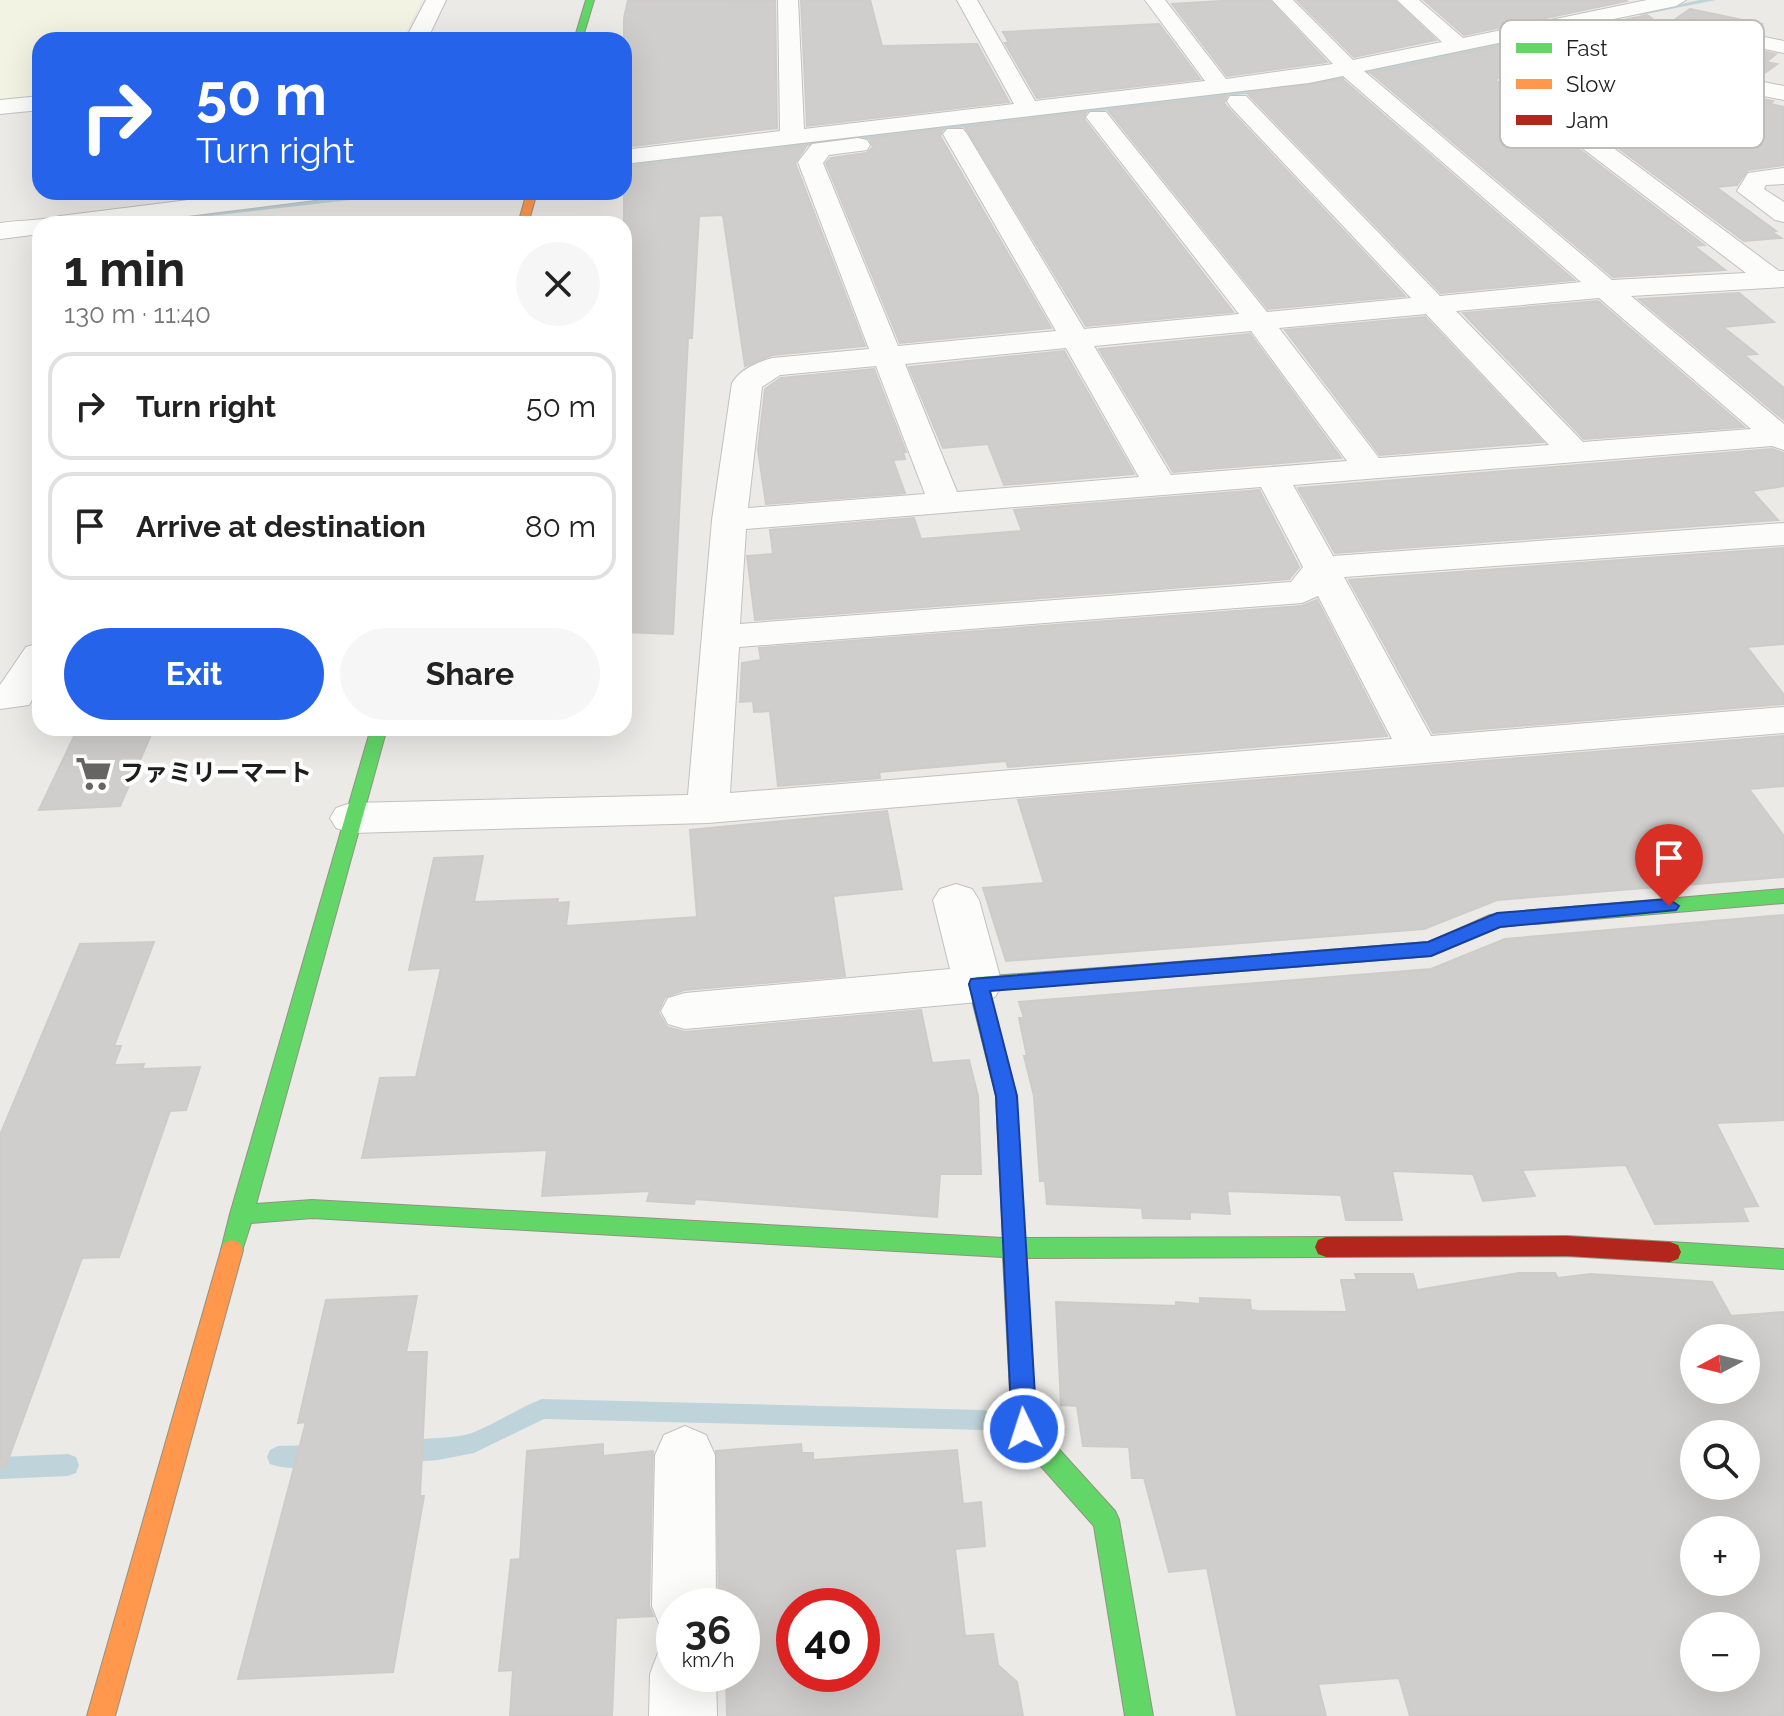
<!DOCTYPE html>
<meta charset="utf-8">
<style>
:root{--surface:#fff;--page:#f6f6f6;--text:#222;--muted:#767676;--line:#e0e0e0;--accent:#2563eb}
body{margin:0;font-family:Raleway,"Noto Sans JP",sans-serif;background:var(--page);color:var(--text);height:100vh;display:flex;flex-direction:column;font-size:30px;white-space:nowrap}
*{box-sizing:border-box;margin:0}
p{font-size:26px;color:var(--muted)}
.icon{flex:none;width:44px;height:44px;fill:none;stroke:currentColor;stroke-width:2;stroke-linecap:round;stroke-linejoin:round}
.map{position:relative;flex:1;overflow:hidden}
.details{position:absolute;left:32px;top:216px;width:600px;height:520px;display:flex;flex-direction:column;background:var(--surface);border-radius:24px;box-shadow:0 8px 32px #0002}
.details>*{flex:none}
.hud{position:absolute;left:32px;top:32px;width:600px;height:168px;border-radius:24px;box-shadow:0 8px 32px #0002;background:#2563eb;color:#fff;overflow:hidden}
.needle{width:52px;rotate:263deg}
.buttons{position:absolute;left:1680px;top:1324px;display:grid;gap:16px}
.buttons a{display:grid;place-items:center;width:80px;height:80px;border-radius:50%;background:var(--surface);box-shadow:0 8px 32px #0002;font-size:40px}
.speed{position:absolute;left:656px;top:1588px;display:flex;gap:16px;font-size:40px;font-weight:700;text-align:center}
.speed>*{display:grid;place-content:center;width:104px;height:104px;border-radius:50%;background:var(--surface);box-shadow:0 8px 32px #0002;line-height:1}
.speed small{font-size:20px;font-weight:400}
.speed .limit{border:12px solid #d22;background:#fff;color:#111}
.pin{position:absolute;display:grid;place-items:center;width:68px;height:68px;color:#fff;margin:-82px -34px;border-radius:50% 50% 50% 0;rotate:-45deg;box-shadow:0 0 8px #0007}
.pin .icon{rotate:45deg}
.me{position:absolute;width:88px;margin:-44px;rotate:356deg;stroke-linejoin:round;filter:drop-shadow(0 0 6px #0008)}
.turn{display:flex;align-items:center;gap:28px;height:168px;padding:0 32px;font-size:36px}
.turn .icon{width:104px;height:104px;stroke-width:2.5}
.turn b{display:block;font-size:56px;line-height:68px}
.round{display:grid;place-items:center;flex:none;width:84px;height:84px;border-radius:42px;background:var(--page)}
.summary{display:flex;align-items:center;justify-content:space-between;height:136px;padding:0 32px}
h1{font-size:48px;font-weight:700;line-height:60px}
.action{display:flex;gap:16px;margin-top:auto;padding:16px 32px}
.action a{flex:1;height:92px;border-radius:48px;background:var(--accent);color:#fff;font-size:32px;font-weight:700;line-height:92px;text-align:center}
.action a+a{background:var(--page);color:var(--text)}
ul{padding:0;list-style:none}
li{display:flex;align-items:center;gap:24px;height:108px;margin:0 16px 12px;padding:0 16px;border:4px solid var(--line);border-radius:24px}
li div{flex:1}
li b{display:block;font-size:30px}
li em{font-style:normal}
.map>svg:first-child{display:block}
</style>
<div class="map">
<svg width="1784" height="1716" viewBox="0 0 1784 1716">
<rect width="100%" height="100%" fill="#ebeae7"/>
<polygon fill="#f3f3e3" points="0,0 422,0 402,40 40,40 40,100 0,104"/>
<g fill="none" stroke-linecap="round" stroke-linejoin="round">
<g fill="#bed4da" fill-rule="evenodd">
<polygon points="1700,0 1716,0 1641,15 1637,13"/>
<polygon points="1564,27 1567,31 1311,86 624,168 624,162 1311,82"/>
<polygon points="369,192 398,192 393,195 183,219 178,216 183,213"/>
<path d="M 542,1399 L 984,1410 L 992,1413 L 995,1420 L 992,1427 L 984,1430 L 544,1419 L 474,1453 L 438,1460 L 403,1463 L 395,1459 L 392,1452 L 395,1445 C 419,1435 447,1441 472,1433 C 496,1424 518,1408 542,1399 Z"/>
<path d="M 316,1445 L 324,1449 L 327,1456 L 324,1463 C 309,1469 285,1470 270,1464 L 267,1457 L 270,1450 L 278,1446 Z"/>
<polygon points="68,1454 76,1457 79,1465 76,1473 68,1476 0,1479 0,1457"/>
</g>
</g>
<g fill="#d0cecc" stroke="#ceccc9" stroke-width="2" fill-rule="evenodd">
<polygon points="628,0 775,1 777,128 624,147 624,18"/>
<polygon points="801,0 870,0 882,46 977,44 1009,102 807,126"/>
<polygon points="1238,0 1269,0 1327,62 1227,76 1172,4"/>
<polygon points="1297,0 1394,0 1436,40 1354,57"/>
<polygon points="1424,0 1626,0 1627,1 1464,35"/>
<polygon points="1690,9 1762,24 1756,29 1761,30 1757,32 1694,19 1680,27 1685,35 1776,54 1766,62 1777,64 1758,78 1543,37 1647,15 1664,27"/>
<polygon points="1159,24 1200,79 1037,98 1005,43 1009,43 1003,32"/>
<polygon points="1521,41 1525,52 1773,101 1770,104 1784,107 1784,165 1748,170 1737,185 1716,187 1776,231 1772,232 1781,238 1744,241 1520,75 1502,74 1496,80 1500,89 1704,245 1694,246 1725,270 1613,277 1371,73"/>
<polygon points="1342,79 1574,280 1441,293 1247,93"/>
<polygon points="1227,96 1224,103 1228,108 1405,296 1268,309 1108,110"/>
<polygon points="1086,112 1084,119 1233,312 1086,326 965,127"/>
<polygon points="943,129 940,136 1051,328 900,343 826,163 831,158 867,153 873,147 869,138"/>
<polygon points="807,145 795,163 865,346 772,355 745,366 723,215 699,216 692,338 688,338 673,634 624,632 624,167"/>
<polygon points="1739,293 1774,322 1723,327 1757,354 1744,355 1784,388 1784,420 1639,299"/>
<polygon points="1598,301 1744,427 1584,439 1463,313"/>
<polygon points="1425,317 1543,442 1380,455 1285,330"/>
<polygon points="1250,334 1341,458 1173,472 1099,349"/>
<polygon points="1064,351 1134,474 1004,485 988,444 943,448 909,367"/>
<polygon points="874,369 906,452 903,452 905,459 893,460 905,493 766,504 758,450 765,389 781,378"/>
<polygon points="1772,449 1784,453 1784,486 1752,491 1778,520 1335,553 1298,488"/>
<polygon points="1259,490 1299,567 1289,579 755,620 747,556 773,554 770,530 914,518 921,539 1022,531 1014,510"/>
<polygon points="1784,548 1784,644 1747,647 1784,695 1784,704 1433,733 1349,580"/>
<polygon points="1317,600 1387,736 1008,767 1006,761 879,772 880,778 778,786 770,711 754,712 753,701 740,702 742,663 761,660 759,648 1302,606"/>
<polygon points="78,728 154,728 120,806 39,810"/>
<polygon points="1784,736 1784,786 1749,789 1784,836 1784,877 1497,900 1424,929 1006,961 983,888 1044,883 1018,800"/>
<polygon points="887,811 902,889 833,896 845,976 684,990 665,997 658,1012 667,1027 685,1032 921,1010 932,1063 969,1060 978,1096 981,1174 940,1174 937,1217 695,1199 694,1204 647,1201 650,1191 542,1196 547,1150 362,1158 380,1078 416,1077 441,968 409,970 434,858 483,856 474,902 558,899 557,903 569,902 566,926 697,917 690,830"/>
<polygon points="1784,915 1784,1120 1716,1123 1758,1206 1742,1207 1748,1221 1655,1224 1626,1165 1522,1170 1535,1196 1483,1201 1473,1174 1392,1171 1402,1220 1346,1220 1341,1195 1227,1191 1230,1214 1190,1212 1190,1219 1143,1218 1142,1208 1047,1204 1045,1181 1040,1181 1034,1096 1024,1056 1027,1056 1019,1018 1024,1018 1019,1002 1431,969 1505,939"/>
<polygon points="154,942 114,1046 121,1046 114,1065 144,1064 142,1069 200,1067 186,1110 170,1111 119,1257 82,1258 5,1468 0,1467 0,1135 80,944"/>
<path d="M 1519,1273 L 1555,1273 L 1558,1278 L 1591,1274 L 1712,1282 L 1731,1316 L 1784,1312 L 1784,1716 L 1410,1716 L 1399,1678 L 1318,1684 L 1326,1716 L 1237,1716 L 1207,1568 L 1169,1572 L 1144,1478 L 1132,1478 L 1129,1447 L 1083,1446 L 1077,1406 L 1061,1405 L 1056,1302 L 1176,1306 L 1176,1302 L 1200,1304 L 1200,1298 L 1250,1300 L 1251,1310 L 1258,1311 L 1347,1312 L 1341,1280 L 1357,1280 L 1355,1274 L 1413,1274 L 1417,1290 ZM 1694,1338 L 1746,1338 L 1746,1390 L 1694,1390 ZM 1694,1434 L 1746,1434 L 1746,1486 L 1694,1486 ZM 1694,1530 L 1746,1530 L 1746,1582 L 1694,1582 ZM 1694,1626 L 1746,1626 L 1746,1678 L 1694,1678 Z"/>
<polygon points="417,1296 406,1352 427,1352 420,1496 424,1496 393,1672 238,1679 306,1422 298,1423 326,1300"/>
<polygon points="603,1444 603,1456 653,1451 649,1606 653,1616 616,1618 612,1716 510,1716 513,1670 499,1671 511,1560 520,1559 527,1451"/>
<path d="M 801,1444 L 802,1453 L 813,1453 L 813,1460 L 957,1450 L 963,1504 L 981,1502 L 985,1546 L 955,1549 L 965,1636 L 993,1634 L 998,1665 L 1017,1682 L 1023,1716 L 727,1716 L 726,1674 L 742,1674 L 742,1606 L 719,1606 L 716,1451 ZM 794,1606 L 862,1606 L 862,1674 L 794,1674 Z"/>
</g>
<g fill="none" stroke-linecap="round" stroke-linejoin="round">
<defs>
<g id="street">
<polygon points="426,0 446,0 427,40 405,40"/>
<path d="M 778,0 L 798,0 L 804,129 L 1014,104 L 957,0 L 977,0 L 1035,101 L 1205,81 L 1145,0 L 1165,0 L 1226,79 L 1333,64 L 1272,0 L 1293,0 L 1353,60 L 1442,42 L 1397,0 L 1419,0 L 1463,38 L 1647,0 L 1686,0 L 1676,6 L 1364,71 L 1612,280 L 1746,273 L 1502,87 L 1499,82 L 1502,77 L 1518,77 L 1779,271 L 1784,271 L 1784,287 L 1631,296 L 1784,424 L 1784,450 L 1772,446 L 1293,485 L 1333,556 L 1784,523 L 1784,545 L 1344,577 L 1431,736 L 1784,707 L 1784,733 L 708,823 L 351,833 L 336,828 L 330,818 L 336,808 L 351,803 L 688,795 L 712,520 L 732,383 C 740,370 757,362 772,358 L 869,349 L 798,162 L 812,144 L 858,138 L 867,140 L 870,145 L 867,150 L 829,155 L 823,163 L 898,346 L 1056,331 L 943,134 L 947,129 L 963,129 L 967,134 L 1084,329 L 1239,314 L 1086,117 L 1090,112 L 1106,112 L 1267,312 L 1411,298 L 1230,106 L 1227,101 L 1230,96 L 1246,96 L 1440,296 L 1581,282 L 1343,76 L 1309,83 L 624,164 L 624,150 L 780,131 ZM 1599,298 L 1751,429 L 1583,442 L 1456,311 ZM 1426,314 L 1549,445 L 1379,458 L 1279,328 ZM 1251,331 L 1347,461 L 1171,475 L 1094,346 ZM 1066,348 L 1139,477 L 957,492 L 905,364 ZM 876,366 L 925,494 L 748,508 L 762,387 L 780,375 ZM 1261,487 L 1303,567 L 1291,582 L 740,624 L 746,529 ZM 1318,596 L 1392,739 L 730,793 L 739,647 L 1302,603 Z"/>
<polygon points="1693,22 1784,41 1784,53 1686,32 1683,28"/>
<polygon points="1534,38 1784,86 1784,100 1526,49 1523,44 1526,39"/>
<polygon points="40,96 40,110 0,114 0,100"/>
<polygon points="1784,168 1784,184 1766,185 1764,189 1784,202 1784,222 1775,220 1737,191 1748,173"/>
<path d="M 253,192 L 328,192 L 324,197 L 315,200 L 123,224 L 40,224 L 40,234 L 0,239 L 0,223 C 20,220 42,221 60,216 Z"/>
<path d="M 40,643 C 40,669 43,683 29,705 L 0,709 L 0,685 L 26,647 Z"/>
<polygon points="956,884 972,889 979,900 1002,984 995,997 978,1002 685,1029 668,1024 661,1011 668,998 685,993 950,969 933,900 940,889"/>
<polygon points="685,1426 706,1435 715,1455 716,1606 674,1606 674,1634 661,1629 652,1606 655,1455 664,1435"/>
<polygon points="674,1644 674,1674 716,1674 717,1716 649,1716 650,1674 659,1650"/>
</g>
<g id="fast">
<polygon points="586,0 594,0 582,40 574,40"/>
<polygon points="371,728 387,728 256,1204 312,1200 1003,1238 996,1096 968,984 971,979 978,977 1138,965 1145,967 1148,972 1145,977 1138,979 989,990 1016,1096 1025,1238 1326,1237 1334,1240 1337,1247 1334,1254 1326,1257 1026,1258 1036,1424 1115,1511 1119,1520 1153,1716 1125,1716 1094,1526 1015,1437 1012,1429 1003,1257 312,1218 251,1223 240,1257 232,1260 224,1257 221,1250 230,1214"/>
<polygon points="1784,889 1784,903 1535,924 1528,922 1526,917 1528,912 1535,910"/>
<polygon points="1670,1242 1784,1249 1784,1269 1670,1262 1662,1259 1659,1252 1662,1245"/>
</g>
<g id="slow">
<polygon points="527,192 537,192 528,224 518,224"/>
<polygon points="1535,910 1542,912 1544,917 1542,922 1500,927 1431,956 1138,979 1131,977 1128,972 1131,967 1138,965 1429,942 1490,915"/>
<polygon points="232,1240 240,1243 243,1250 115,1716 87,1716 221,1250 224,1243"/>
</g>
<polygon id="jam" points="1567,1236 1670,1242 1678,1245 1681,1252 1678,1259 1670,1262 1567,1256 1326,1257 1318,1254 1315,1247 1318,1240 1326,1237"/>
</defs>
<use href="#street" stroke="#c1c1bf" stroke-width="2"/>
<use href="#fast" stroke="#919381" stroke-width="2"/>
<use href="#slow" stroke="#919381" stroke-width="2"/>
<use href="#jam" stroke="#919381" stroke-width="2"/>
<use href="#street" fill="#fcfcfb" fill-rule="evenodd"/>
<use href="#fast" fill="#63d668" fill-rule="evenodd"/>
<use href="#slow" fill="#ff974d" fill-rule="evenodd"/>
<use href="#jam" fill="#b3261e" fill-rule="evenodd"/>
</g>
<polygon fill="#2563eb" stroke="#184099" stroke-width="2" points="1669,899 1679,906 1676,910 1500,927 1431,956 990,991 1017,1096 1037,1429 1033,1437 1024,1441 1015,1437 1012,1429 996,1096 969,984 971,979 1428,942 1497,913"/>
<defs>
<symbol id="supermarket-bare" viewBox="-9 -9 18 18"><path d="M-6-5.5h2.5l.6 2H6L4.5 2H-2.5L-4.4-4H-6ZM-1.5 3.2a1.3 1.3 0 1 0 .1 0ZM3 3.2a1.3 1.3 0 1 0 .1 0Z" fill="#666564" stroke="#fff" stroke-width="2.5" paint-order="stroke"/></symbol>
</defs>
<g fill-rule="evenodd">
<use href="#supermarket-bare" x="68" y="748" width="51" height="51"/>
</g>
<g text-anchor="middle" stroke-width="8" stroke-linejoin="round" paint-order="stroke">
<g font-size="24" font-weight="bold" fill="#1e1e1e" stroke="#fff" text-anchor="start">
<text x="120" y="781">ファミリーマート</text>
</g>
</g>
<rect x="1500" y="20" width="264" height="128" rx="12" fill="#fff" stroke="#bcbcbc" stroke-width="2"/>
<rect x="1516" y="43" width="36" height="10" fill="#63d668"/>
<rect x="1516" y="79" width="36" height="10" fill="#ff974d"/>
<rect x="1516" y="115" width="36" height="10" fill="#b3261e"/>
<g font-size="22" fill="#1e1e1e">
<text x="1566" y="56">Fast</text>
<text x="1566" y="92">Slow</text>
<text x="1566" y="128">Jam</text>
</g>
</svg>
<div class="buttons">
<a><svg class="needle" viewBox="-14 -14 28 28"><path d="M0-13l5 13h-10z" fill="#e53935"/><path d="M0 13l5-13h-10z" fill="#767676"/></svg></a>
<a><svg class="icon" aria-label="search" viewBox="0 0 24 24"><circle cx="10" cy="10" r="6"/><path d="M15 15l6 6"/></svg></a>
<a>+</a>
<a>−</a>
</div>
<div class="speed"><div>36<small>km/h</small></div><div class="limit">40</div></div>
<div class="pin" style="left:1669px;top:906px;background:#d93025"><svg class="icon" aria-label="arrive" viewBox="0 0 24 24"><path d="M6 21V4h12l-3 4 3 4H6"/></svg></div>
<svg class="me" style="left:1024px;top:1429px" viewBox="-20 -20 40 40"><circle r="17" fill="#2563eb" stroke="#fff" stroke-width="3"/><path d="M0-11L8 9 0 5-8 9z" fill="#fff"/></svg>
<div class="hud">
<div class="turn"><svg class="icon" aria-label="right" viewBox="0 0 24 24"><path d="M7 20v-9h11M14 6l5 5-5 5"/></svg><div><b>50 m</b>Turn right</div></div>
</div>
<section class="details">
<div class="summary"><div><h1>1 min</h1><p>130 m · 11:40</p></div><a class="round"><svg class="icon" aria-label="close" viewBox="0 0 24 24"><path d="M6 6l12 12M18 6L6 18"/></svg></a></div>
<ul>
<li><svg class="icon" aria-label="right" viewBox="0 0 24 24"><path d="M7 20v-9h11M14 6l5 5-5 5"/></svg><div><b>Turn right</b></div><em>50 m</em></li>
<li><svg class="icon" aria-label="arrive" viewBox="0 0 24 24"><path d="M6 21V4h12l-3 4 3 4H6"/></svg><div><b>Arrive at destination</b></div><em>80 m</em></li>
</ul>
<div class="action"><a>Exit</a><a>Share</a></div>
</section>
</div>
